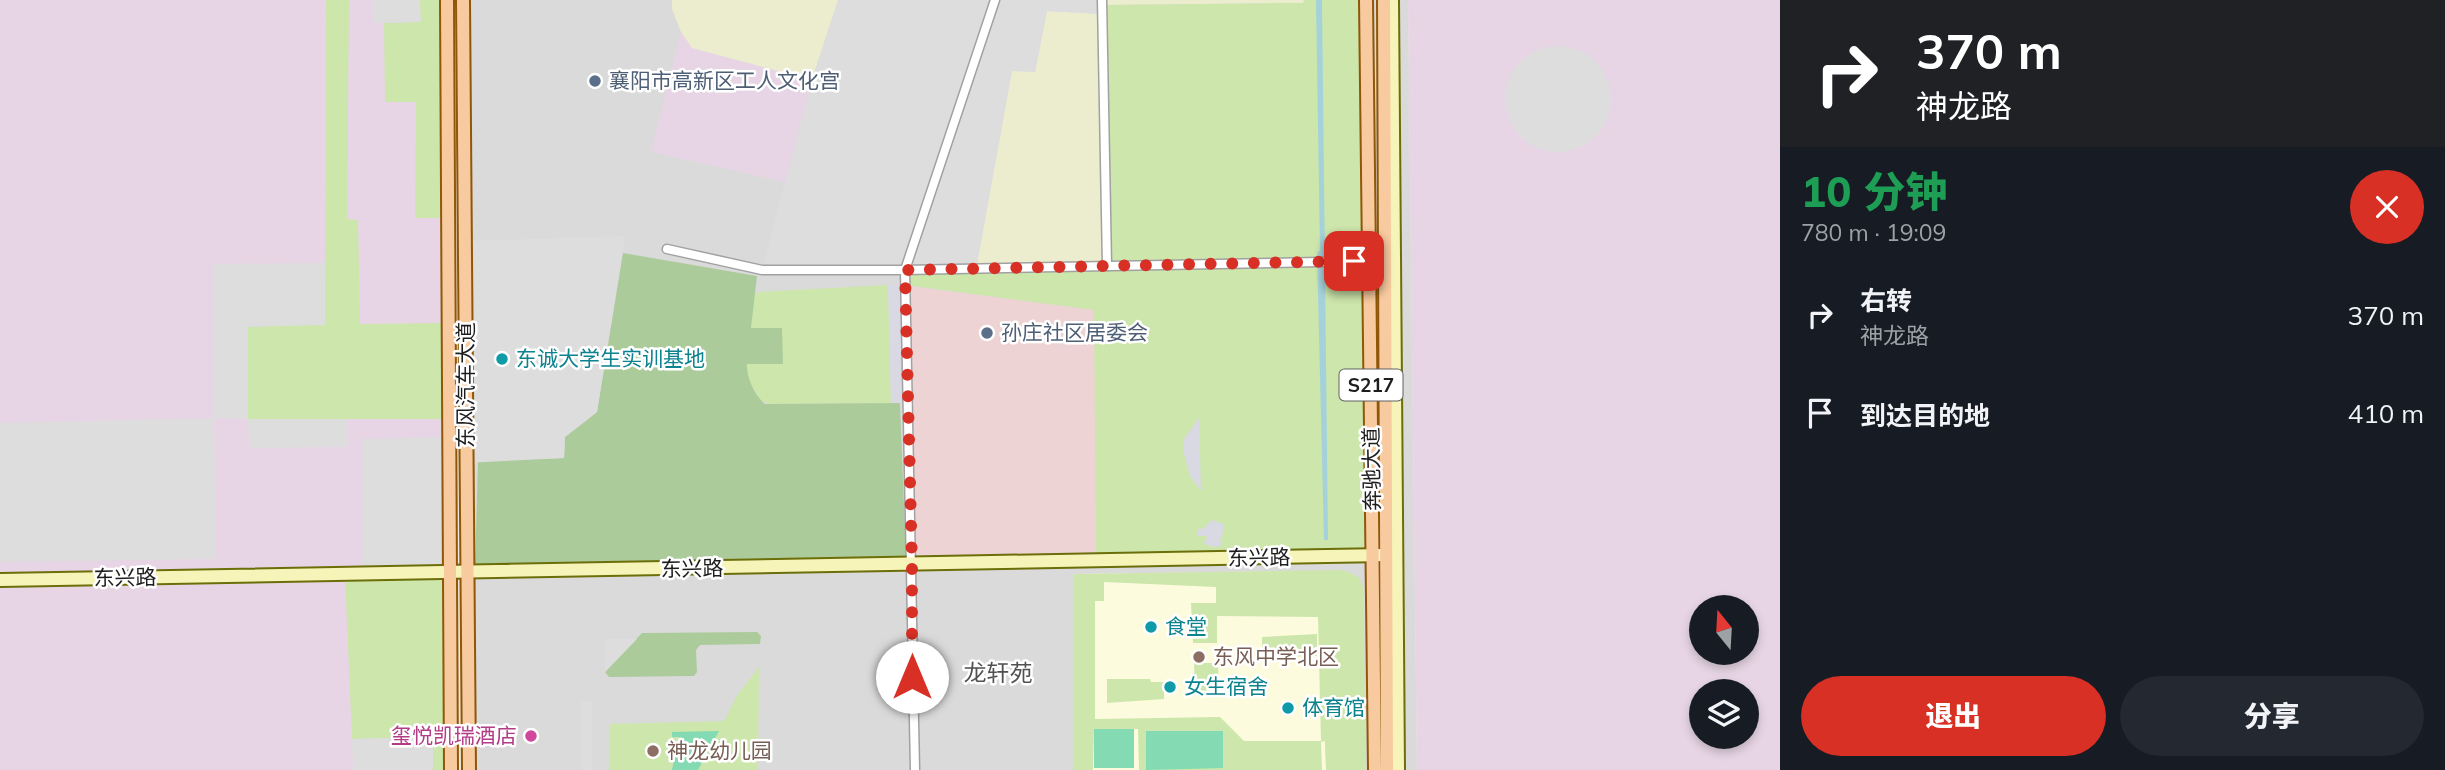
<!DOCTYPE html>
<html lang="zh">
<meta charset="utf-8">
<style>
:root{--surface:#171b24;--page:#242831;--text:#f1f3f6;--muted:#9ea1a6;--accent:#d93025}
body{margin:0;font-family:Mulish,"Noto Sans SC",sans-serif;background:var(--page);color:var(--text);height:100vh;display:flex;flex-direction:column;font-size:26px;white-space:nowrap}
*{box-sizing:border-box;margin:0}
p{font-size:23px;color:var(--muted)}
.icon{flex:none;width:38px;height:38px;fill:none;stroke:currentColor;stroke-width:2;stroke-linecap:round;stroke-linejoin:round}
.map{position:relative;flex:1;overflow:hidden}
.drawer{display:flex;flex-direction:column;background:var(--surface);width:665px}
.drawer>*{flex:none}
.hud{background:#202124;color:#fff;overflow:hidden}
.needle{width:46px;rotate:342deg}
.buttons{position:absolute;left:1689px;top:595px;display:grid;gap:14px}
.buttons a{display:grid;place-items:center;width:70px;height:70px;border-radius:50%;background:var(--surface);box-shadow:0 4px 10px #0003;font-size:35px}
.pin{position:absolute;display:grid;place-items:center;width:60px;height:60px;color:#fff;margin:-30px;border-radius:14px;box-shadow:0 4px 10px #0006}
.me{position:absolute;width:77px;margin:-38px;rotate:0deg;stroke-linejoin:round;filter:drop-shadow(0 0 5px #0008)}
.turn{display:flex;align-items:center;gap:24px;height:147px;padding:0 21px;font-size:32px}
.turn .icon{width:91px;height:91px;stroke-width:2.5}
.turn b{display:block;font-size:49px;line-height:60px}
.round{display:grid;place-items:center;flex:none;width:74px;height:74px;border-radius:37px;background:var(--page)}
.summary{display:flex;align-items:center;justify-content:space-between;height:119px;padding:0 21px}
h1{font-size:42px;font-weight:800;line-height:52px;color:#1e9e55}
.primary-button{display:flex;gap:14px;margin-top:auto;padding:14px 21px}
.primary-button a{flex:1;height:80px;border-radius:42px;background:var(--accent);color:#fff;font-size:28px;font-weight:800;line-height:80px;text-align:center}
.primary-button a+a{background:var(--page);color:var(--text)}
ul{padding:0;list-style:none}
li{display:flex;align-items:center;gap:21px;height:98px;padding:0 21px}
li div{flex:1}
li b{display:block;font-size:26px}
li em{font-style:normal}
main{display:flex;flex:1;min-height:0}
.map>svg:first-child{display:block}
</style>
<main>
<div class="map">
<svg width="1780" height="770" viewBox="0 0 1780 770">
<rect width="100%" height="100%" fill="#eee9e3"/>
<polygon fill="#dbdada" points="463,0 1408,0 1417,770 469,770"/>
<polygon fill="#eed3d4" points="908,286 1095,310 1096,561 912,565"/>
<g fill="#e7d5e5" fill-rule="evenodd">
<polygon points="0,0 447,0 451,770 0,770"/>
<path d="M 1408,0 L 1780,0 L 1780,770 L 1417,770 ZM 1701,607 L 1746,607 L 1746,653 L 1701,653 ZM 1701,691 L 1746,691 L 1746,737 L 1701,737 Z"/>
<polygon points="681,32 692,48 812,80 785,182 651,152"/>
</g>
<polygon fill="#fdfbdd" points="1321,571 1326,770 1074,770 1074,574"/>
<g fill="#ececcf">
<polygon points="672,0 838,0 812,80 692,48 681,32 672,9"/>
<polygon points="1102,0 1304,0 1304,3 1102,5"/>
<polygon points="1047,11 1102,14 1107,266 976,269 1012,70 1035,72"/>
</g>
<g fill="#cde6ab" fill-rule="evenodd">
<polygon points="326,0 349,0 347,219 358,220 360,324 449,323 450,419 248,419 248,327 325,324"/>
<polygon points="420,0 447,0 448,218 415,218 416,102 385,102 384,23 420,22"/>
<polygon points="1304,0 1366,0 1373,555 1096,561 1094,310 905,285 905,270 1107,266 1102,5 1303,3"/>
<polygon points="888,285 891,403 771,404 760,400 746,376 747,364 783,363 751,328 754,296 759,292"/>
<path d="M 1342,570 C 1353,573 1361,576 1363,588 L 1366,770 L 1326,770 L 1325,741 L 1321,742 L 1322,770 L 1139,770 L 1138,729 L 1094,729 L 1093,770 L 1074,770 L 1074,574 ZM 1104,582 L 1216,587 L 1216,603 L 1191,603 L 1193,643 L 1217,643 L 1217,616 L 1318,617 L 1321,741 L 1244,741 L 1220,717 L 1095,719 L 1095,601 L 1104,601 Z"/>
<polygon points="450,574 451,770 433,770 432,737 352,739 345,575"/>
<polygon points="1317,634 1317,656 1276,657 1276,654 1262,654 1262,637"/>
<polygon points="1194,663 1218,663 1219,690 1195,691"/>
<polygon points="759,667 758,770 610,770 610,724 724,721 738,694"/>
<polygon points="1107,679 1150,679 1151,682 1164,682 1164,699 1107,703"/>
</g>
<g fill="#accb9a">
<path d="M 623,253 L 757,276 L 751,328 L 782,328 L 783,364 L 747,364 C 746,377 755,396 765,404 L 900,403 L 906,557 L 475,568 L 478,461 L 564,458 L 565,437 L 597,412 Z"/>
<polygon points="757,632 761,636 760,644 700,645 696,650 697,672 694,676 609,677 605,672 642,633"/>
</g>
<g fill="#84dab2">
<rect x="1094" y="729" width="40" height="39"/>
<polygon points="719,731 698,770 672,770 674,760 670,759 670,748 679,743 679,737 672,737 672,732"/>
<polygon points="1146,731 1223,731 1223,768 1146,770"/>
</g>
<g fill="#ddd">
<polygon points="373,0 420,0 421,22 373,23"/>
<polygon points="838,0 1102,0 1102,14 1047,11 1035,72 1012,71 976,269 762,270 812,80"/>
<circle cx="1558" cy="99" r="53"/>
<polygon points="625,236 597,412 565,437 564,458 466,463 465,241"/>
<polygon points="325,263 325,325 248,327 248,419 347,419 348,447 249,448 248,419 214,418 216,559 0,562 0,423 214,418 214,264"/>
<polygon points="450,437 450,574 362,575 362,439"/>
<polygon points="605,639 637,639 605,672"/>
<polygon points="581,702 592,702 592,770 582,770"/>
<polygon points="433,737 433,770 353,770 352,739"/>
</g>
<g fill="#d8d9e3">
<polygon points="888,285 905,285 908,403 891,403"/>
<polygon points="1199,418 1201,491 1190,476 1183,450 1184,439"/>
<polygon points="1212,520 1223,524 1224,529 1220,541 1222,545 1215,547 1204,544 1207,536 1197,536 1197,529 1203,529"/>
</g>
<polygon fill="#a5d2da" points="1316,0 1322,0 1328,540 1324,540 1317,253 1320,250"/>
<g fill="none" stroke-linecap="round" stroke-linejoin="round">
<defs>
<g id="street">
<polyline points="1102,0 1107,266"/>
<polyline points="667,249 762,270 905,270 995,0"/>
<polyline points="915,770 905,270 1369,261"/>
</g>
<g id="secondary">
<polyline points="1392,0 1398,770"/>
<polyline points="0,580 1385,555"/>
</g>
<g id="primary">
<polyline points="447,0 451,770"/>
<polyline points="463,0 469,770"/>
<polyline points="1366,0 1375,770"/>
<polyline points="1384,0 1387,770"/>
</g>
</defs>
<use href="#street" stroke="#a1a1a1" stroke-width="11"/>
<use href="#secondary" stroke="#6c6e0a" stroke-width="16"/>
<use href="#primary" stroke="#8f5707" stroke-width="16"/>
<use href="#street" stroke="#fff" stroke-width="8"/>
<use href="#secondary" stroke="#f6f4b9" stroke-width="12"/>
<use href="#primary" stroke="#f7ca9f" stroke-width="12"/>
</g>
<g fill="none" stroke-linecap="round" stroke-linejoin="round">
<polyline stroke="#d93025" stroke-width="12" stroke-dasharray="0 21.6" points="912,677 912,565 905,270 1354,261"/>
</g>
<g fill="#5c6f8a" stroke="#fff" stroke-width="2.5">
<circle cx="595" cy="81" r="7"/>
<circle cx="987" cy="333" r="7"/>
</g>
<g fill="#0f9aa8" stroke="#fff" stroke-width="2.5">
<circle cx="502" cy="359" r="7"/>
<circle cx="1151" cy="627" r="7"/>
<circle cx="1170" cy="687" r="7"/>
<circle cx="1288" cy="708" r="7"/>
</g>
<g fill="#8d6e63" stroke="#fff" stroke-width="2.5">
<circle cx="1199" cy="657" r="7"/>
<circle cx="653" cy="751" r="7"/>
</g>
<circle fill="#d1479c" stroke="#fff" stroke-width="2.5" cx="531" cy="736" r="7"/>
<g text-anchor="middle" stroke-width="5" stroke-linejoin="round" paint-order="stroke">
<rect fill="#fff" stroke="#616161" stroke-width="2" x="1339.5" y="369.5" width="63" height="31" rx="5"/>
<g font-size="19" font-weight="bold" fill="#1d1d1d">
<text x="1371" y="392">S217</text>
</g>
<g font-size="21" fill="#4e5e75" stroke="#fff" text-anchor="start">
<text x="609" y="88">襄阳市高新区工人文化宫</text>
<text x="1001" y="340">孙庄社区居委会</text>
</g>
<g font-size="21" fill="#0d838f" stroke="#fff" text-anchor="start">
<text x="516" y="366">东诚大学生实训基地</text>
<text x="1165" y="634">食堂</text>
<text x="1184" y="694">女生宿舍</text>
<text x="1302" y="715">体育馆</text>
</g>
<g font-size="21" fill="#1d1d1d" stroke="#fff">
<text transform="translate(466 385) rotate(-90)" y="7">东风汽车大道</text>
<text transform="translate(1372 469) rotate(-91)" y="7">奔驰大道</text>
<text transform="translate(1259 558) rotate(-1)" y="7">东兴路</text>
<text transform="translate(692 569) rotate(-1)" y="7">东兴路</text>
<text transform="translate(125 578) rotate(-1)" y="7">东兴路</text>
</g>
<g font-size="21" fill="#785e54" stroke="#fff" text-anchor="start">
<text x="1213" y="664">东风中学北区</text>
<text x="667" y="758">神龙幼儿园</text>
</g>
<g font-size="21" fill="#b23c85" stroke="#fff" text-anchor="end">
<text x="517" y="743">玺悦凯瑞酒店</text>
</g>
<g font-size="23" fill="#505050" stroke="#fff">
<text x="998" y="681">龙轩苑</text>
</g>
</g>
</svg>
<div class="buttons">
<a><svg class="needle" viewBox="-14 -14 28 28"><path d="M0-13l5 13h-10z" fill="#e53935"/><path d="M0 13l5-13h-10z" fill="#9ea1a6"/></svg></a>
<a><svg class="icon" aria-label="layers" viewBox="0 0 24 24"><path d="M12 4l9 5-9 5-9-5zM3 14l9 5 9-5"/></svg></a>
</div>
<div class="pin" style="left:1354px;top:261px;background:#d93025"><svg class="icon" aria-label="arrive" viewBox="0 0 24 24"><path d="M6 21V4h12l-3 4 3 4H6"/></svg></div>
<svg class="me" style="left:912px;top:677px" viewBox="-20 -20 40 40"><circle r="19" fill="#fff"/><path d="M0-13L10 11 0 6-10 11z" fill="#d93025"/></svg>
</div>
<section class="drawer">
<div class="hud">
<div class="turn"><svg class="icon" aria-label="right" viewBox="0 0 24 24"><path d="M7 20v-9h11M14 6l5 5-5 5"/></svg><div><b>370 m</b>神龙路</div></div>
</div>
<div class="summary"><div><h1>10 分钟</h1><p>780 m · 19:09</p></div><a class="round" style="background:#d93025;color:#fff"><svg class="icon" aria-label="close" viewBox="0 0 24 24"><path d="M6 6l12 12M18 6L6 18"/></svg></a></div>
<ul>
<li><svg class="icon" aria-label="right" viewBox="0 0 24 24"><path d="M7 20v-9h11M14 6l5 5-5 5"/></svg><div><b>右转</b><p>神龙路</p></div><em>370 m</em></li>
<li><svg class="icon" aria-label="arrive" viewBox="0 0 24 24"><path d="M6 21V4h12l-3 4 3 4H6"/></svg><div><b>到达目的地</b></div><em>410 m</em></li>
</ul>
<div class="primary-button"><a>退出</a><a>分享</a></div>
</section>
</main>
